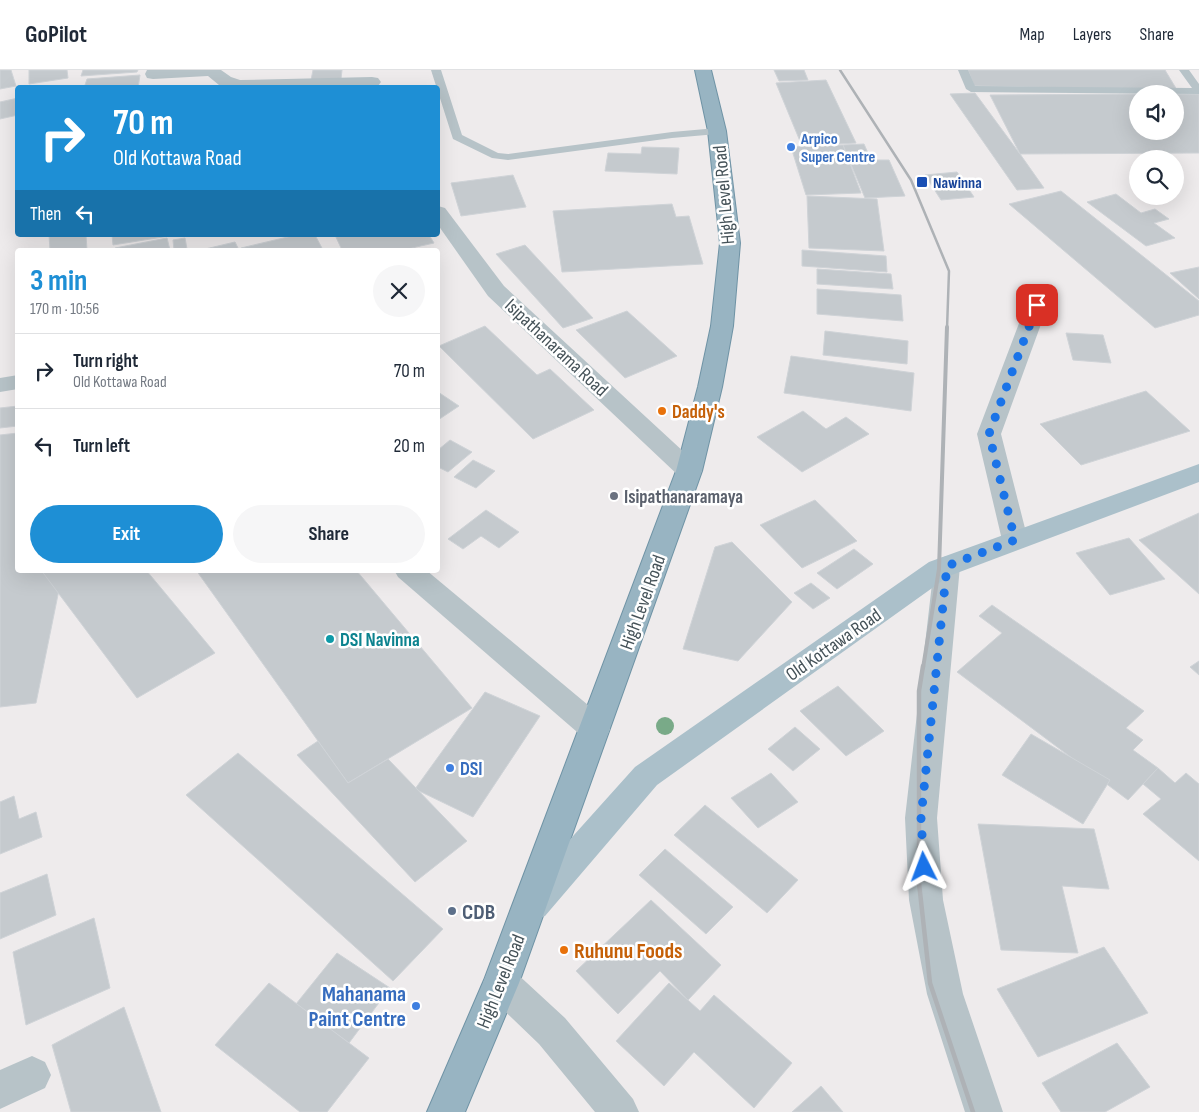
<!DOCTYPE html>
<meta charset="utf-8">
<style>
:root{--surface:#fff;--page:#f6f6f7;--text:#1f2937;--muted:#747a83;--line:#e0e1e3;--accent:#1e8fd5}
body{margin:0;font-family:"Sofia Sans Condensed",sans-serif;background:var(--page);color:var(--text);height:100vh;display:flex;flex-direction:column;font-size:19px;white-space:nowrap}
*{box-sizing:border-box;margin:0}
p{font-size:16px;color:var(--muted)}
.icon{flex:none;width:28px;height:28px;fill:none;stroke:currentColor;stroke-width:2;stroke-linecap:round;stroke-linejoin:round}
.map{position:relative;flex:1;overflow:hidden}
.details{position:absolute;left:15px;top:178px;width:425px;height:325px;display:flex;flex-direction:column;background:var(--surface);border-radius:5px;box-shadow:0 5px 20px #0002}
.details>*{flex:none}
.banner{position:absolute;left:15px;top:15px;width:425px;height:152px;border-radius:5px;box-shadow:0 5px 20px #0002;background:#1e8fd5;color:#fff;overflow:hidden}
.buttons{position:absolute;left:1129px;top:15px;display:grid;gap:10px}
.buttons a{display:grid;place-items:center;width:55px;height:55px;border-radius:50%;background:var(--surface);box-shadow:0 5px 20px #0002;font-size:25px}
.pin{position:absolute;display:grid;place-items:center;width:42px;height:42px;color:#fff;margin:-21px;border-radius:10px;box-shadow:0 2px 8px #0006}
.me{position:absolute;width:55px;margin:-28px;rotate:357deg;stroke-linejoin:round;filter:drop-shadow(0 0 4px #0008)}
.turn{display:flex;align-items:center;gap:18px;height:105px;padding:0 15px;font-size:22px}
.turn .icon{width:65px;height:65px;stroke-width:2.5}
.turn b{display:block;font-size:35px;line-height:42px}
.then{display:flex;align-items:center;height:48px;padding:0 15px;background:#0003;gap:10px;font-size:19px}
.round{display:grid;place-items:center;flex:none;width:52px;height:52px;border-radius:26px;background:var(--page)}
.head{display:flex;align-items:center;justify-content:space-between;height:85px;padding:0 15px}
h1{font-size:30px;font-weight:700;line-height:38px;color:var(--accent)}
.action{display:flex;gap:10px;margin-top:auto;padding:10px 15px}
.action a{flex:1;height:58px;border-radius:30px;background:var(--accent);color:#fff;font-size:20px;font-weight:700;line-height:58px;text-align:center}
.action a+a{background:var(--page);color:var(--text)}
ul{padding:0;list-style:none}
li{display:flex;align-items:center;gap:15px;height:75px;padding:0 15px;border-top:1px solid var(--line)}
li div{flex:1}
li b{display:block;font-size:19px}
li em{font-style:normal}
header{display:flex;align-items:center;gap:30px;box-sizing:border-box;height:70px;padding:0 25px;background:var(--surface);border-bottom:1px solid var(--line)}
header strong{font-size:24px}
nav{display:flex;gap:28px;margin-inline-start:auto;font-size:18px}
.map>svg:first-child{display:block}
</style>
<header>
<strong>GoPilot</strong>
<nav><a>Map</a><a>Layers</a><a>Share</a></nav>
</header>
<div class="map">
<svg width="1199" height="1042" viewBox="0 0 1199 1042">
<rect width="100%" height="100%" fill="#eeebec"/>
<g fill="#c5cace" stroke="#cfd3d7">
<polygon points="0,0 11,0 16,16 0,19"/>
<polygon points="29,0 67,0 68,8 29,14"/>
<polygon points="83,0 138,0 137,2 81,6"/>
<polygon points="313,0 342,0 341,9 311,10"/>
<polygon points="774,0 804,0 808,10 779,11"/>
<polygon points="968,0 1165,0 1177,20 974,16"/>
<polygon points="140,5 138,18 84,18 87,9"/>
<polygon points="826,10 856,73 802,76 776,13"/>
<polygon points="975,23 1020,84 1044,118 1017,120 950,24"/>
<polygon points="1138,24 1138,61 1175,61 1175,24 1199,24 1199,83 1020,84 990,25"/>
<polygon points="18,28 18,45 0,49 0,32"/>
<polygon points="864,74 871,90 889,90 905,126 865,128 843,75"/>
<polygon points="843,75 861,123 806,125 791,77"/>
<polygon points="642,77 679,78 677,104 605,101 608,83 641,84"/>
<polygon points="957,102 974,127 941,130 925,105"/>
<polygon points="513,105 526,137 461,146 451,113"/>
<polygon points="1061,121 1199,231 1199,245 1155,258 1009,134"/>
<polygon points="1116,124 1141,143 1155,139 1169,149 1154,153 1175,168 1146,176 1087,132"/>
<polygon points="807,126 877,129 884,181 809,178"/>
<polygon points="672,134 676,147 689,146 703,194 562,202 553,141"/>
<polygon points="49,165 86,165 87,180 50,180"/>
<polygon points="112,165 175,165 113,175"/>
<polygon points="296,165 315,165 323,180 242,180 241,178"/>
<polygon points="335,165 429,165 434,173 403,180 342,180"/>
<polygon points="167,168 170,180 115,180 115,178"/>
<polygon points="185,168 187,179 174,180 173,170"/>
<polygon points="235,172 239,180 201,180"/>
<polygon points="525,175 593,248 563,258 496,184"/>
<polygon points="802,180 886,186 887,202 802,196"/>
<polygon points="1199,197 1199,229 1170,203"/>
<polygon points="817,199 891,204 893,219 817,214"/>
<polygon points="817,219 901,225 903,251 817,244"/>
<polygon points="627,241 677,286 625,308 576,260"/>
<polygon points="485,256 537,305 550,299 594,340 533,369 439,276"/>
<polygon points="825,261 908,271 907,294 823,285"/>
<polygon points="1066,263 1103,265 1111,293 1073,290"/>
<polygon points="791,286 914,303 911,341 784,323"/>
<polygon points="1146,321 1190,361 1081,395 1040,354"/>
<polygon points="438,322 459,336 438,350"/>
<polygon points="18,336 18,356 0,358 0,338"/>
<polygon points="803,341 826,359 846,347 869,364 802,402 757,367"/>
<polygon points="18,363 18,500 63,500 36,633 0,637 0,365"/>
<polygon points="450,370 472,382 448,402 438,397 438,380"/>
<polygon points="473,390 495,401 476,418 454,407"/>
<polygon points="815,430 857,471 802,498 760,455"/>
<polygon points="486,440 519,462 499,478 481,466 463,479 448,469"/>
<polygon points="1199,443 1199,524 1139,470"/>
<polygon points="1129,468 1165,509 1110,525 1076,483"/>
<polygon points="732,472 792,532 738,591 683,579 715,477"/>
<polygon points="854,479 873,494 837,519 817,503"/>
<polygon points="41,500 146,500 215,583 137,628"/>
<polygon points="196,500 356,500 472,638 348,713"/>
<polygon points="811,513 830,528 813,539 794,523"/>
<polygon points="992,535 1144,641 1126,658 1143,670 1133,680 1158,698 1128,730 957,602 1002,563 979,546"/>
<polygon points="1199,591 1199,605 1190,597"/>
<polygon points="838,616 884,661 846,686 800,641"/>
<polygon points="485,622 540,646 473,747 415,719"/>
<polygon points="795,657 820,679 793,701 768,679"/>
<polygon points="1031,664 1110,710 1083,754 1002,705"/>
<polygon points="318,671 348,713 388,689 467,771 415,812 297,685"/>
<polygon points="238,683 443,859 393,911 186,725"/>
<polygon points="1158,698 1175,713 1186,703 1199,714 1199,791 1143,744 1161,729 1143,714"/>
<polygon points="771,703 798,732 758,758 731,728"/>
<polygon points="14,726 19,749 36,742 42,767 0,784 0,732"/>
<polygon points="705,735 798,810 767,843 674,765"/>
<polygon points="978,754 1094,759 1109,819 1062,816 1078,883 1001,880"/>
<polygon points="665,779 733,837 706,864 639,805"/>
<polygon points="47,804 56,845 0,869 0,823"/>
<polygon points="651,830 721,895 688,930 660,901 618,944 576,901"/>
<polygon points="94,848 110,918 26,955 13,882"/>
<polygon points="1104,877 1148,943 1038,987 997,919"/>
<polygon points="337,883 390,918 349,973 296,934"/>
<polygon points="269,913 369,988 327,1042 300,1042 215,975"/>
<polygon points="669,913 700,941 714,925 792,993 754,1038 694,982 664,1016 616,971"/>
<polygon points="124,937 161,1042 71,1042 52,975"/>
<polygon points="1117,973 1150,1017 1105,1042 1061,1042 1042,1013"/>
<polygon points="821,1016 843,1042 792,1042"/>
</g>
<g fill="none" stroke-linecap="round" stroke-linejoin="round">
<defs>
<polygon id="trunk" points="695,0 711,0 726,61 740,173 733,256 722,317 702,401 519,913 465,1042 427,1042 484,910 676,401 698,317 711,256 720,173 708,61"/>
</defs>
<use href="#trunk" stroke="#6f93a5" stroke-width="2"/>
<g fill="#b7c3c8" fill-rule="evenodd">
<polygon points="431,0 441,0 462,65 498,83 508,84 672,62 717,58 722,61 717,64 672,68 508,90 492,88 453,69"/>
<polygon points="958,0 968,0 975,16 1192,18 1179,0 1189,0 1199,14 1199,24 971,22 966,19"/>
</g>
<g fill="#b7c3c8" fill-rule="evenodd">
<polygon points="147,0 221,0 231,7 240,10 372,7 378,8 381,12 378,16 372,17 229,18 219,15 208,6 153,9 147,8 145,4"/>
<polygon points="438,136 445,138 504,216 698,395 702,401 698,407 689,410 680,407 488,226 438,155"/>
<polygon points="1037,229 1045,230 1048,235 1001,364 1028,470 1024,477 1015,480 1006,477 1002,470 977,364 1026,235 1029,230"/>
<polygon points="18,305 18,319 0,322 0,308"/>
<polygon points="947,486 957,489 960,496 937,748 943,830 963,924 1003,1042 965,1042 927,924 909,830 905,748 934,496 937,489"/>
<polygon points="394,500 426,500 606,650 610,659 606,668 595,672 584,668 398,507"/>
<polygon points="501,896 514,901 565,948 633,1029 639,1042 595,1042 539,974 488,925 483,913 488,901"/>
<polygon points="32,986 45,992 51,1005 45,1018 0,1039 0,1000"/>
</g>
<polygon fill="#abc0ca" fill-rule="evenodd" points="1199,394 1199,412 949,506 657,715 545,846 533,851 521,846 516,835 521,824 635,697 929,492"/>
<use href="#trunk" fill="#98b4c2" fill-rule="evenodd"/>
<polyline stroke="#aeb2b6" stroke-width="2.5" points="840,0 911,110 949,201 947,259"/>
<polyline stroke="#aeb2b6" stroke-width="4" points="923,598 939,499 947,257"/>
<polyline stroke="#aeb2b6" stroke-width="4.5" points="923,596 919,621 919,813 930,913 973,1042"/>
</g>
<circle fill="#79aa88" cx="665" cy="656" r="9"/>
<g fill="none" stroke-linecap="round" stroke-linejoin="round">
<polyline stroke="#1a73e8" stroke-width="9" stroke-dasharray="0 16.2" points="924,797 921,748 947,496 1015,470 989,364 1037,235"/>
</g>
<g fill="#3f7fe0" stroke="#fff" stroke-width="2">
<circle cx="791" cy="77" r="5"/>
<circle cx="450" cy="698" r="5"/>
<circle cx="416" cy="936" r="5"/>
</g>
<rect fill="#1a4fb4" stroke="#fff" stroke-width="2" x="916" y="106" width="12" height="12" rx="2.5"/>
<g fill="#e8710a" stroke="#fff" stroke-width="2">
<circle cx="662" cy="341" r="5"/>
<circle cx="564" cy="880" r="5"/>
</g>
<circle fill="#6b7280" stroke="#fff" stroke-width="2" cx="614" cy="426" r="5"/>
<circle fill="#0f9aa8" stroke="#fff" stroke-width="2" cx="330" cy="569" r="5"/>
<circle fill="#5c6f8a" stroke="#fff" stroke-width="2" cx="452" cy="841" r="5"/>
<g text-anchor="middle" stroke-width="5" stroke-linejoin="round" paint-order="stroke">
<g font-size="16" font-weight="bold" fill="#366cbe" stroke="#fff" text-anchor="start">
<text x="801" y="74">Arpico<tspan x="801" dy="18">Super Centre</tspan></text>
</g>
<g font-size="16" font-weight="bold" fill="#164399" stroke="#fff" text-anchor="start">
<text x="933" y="118">Nawinna</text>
</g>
<g font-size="19" fill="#455258" stroke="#fff">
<text transform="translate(723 125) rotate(-95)" y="7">High Level Road</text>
<text transform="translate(557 277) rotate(43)" y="7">Isipathanarama Road</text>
<text transform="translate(642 532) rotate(-70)" y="7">High Level Road</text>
<text transform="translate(833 574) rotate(-35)" y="7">Old Kottawa Road</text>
<text transform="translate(500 911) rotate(-68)" y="7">High Level Road</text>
</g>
<g font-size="19" font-weight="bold" fill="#c56008" stroke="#fff" text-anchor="start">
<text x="672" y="348">Daddy's</text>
</g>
<g font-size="19" font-weight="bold" fill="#5b616d" stroke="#fff" text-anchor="start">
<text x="624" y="433">Isipathanaramaya</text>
</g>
<g font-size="19" font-weight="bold" fill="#0d838f" stroke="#fff" text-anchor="start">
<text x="340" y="576">DSI Navinna</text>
</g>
<g font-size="19" font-weight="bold" fill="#366cbe" stroke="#fff" text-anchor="start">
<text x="460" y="705">DSI</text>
</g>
<g font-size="22" font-weight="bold" fill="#4e5e75" stroke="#fff" text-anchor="start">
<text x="462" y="849">CDB</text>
</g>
<g font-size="22" font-weight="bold" fill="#c56008" stroke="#fff" text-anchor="start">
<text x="574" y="888">Ruhunu Foods</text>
</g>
<g font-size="22" font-weight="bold" fill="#366cbe" stroke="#fff" text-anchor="end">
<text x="406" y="931">Mahanama<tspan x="406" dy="25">Paint Centre</tspan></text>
</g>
</g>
</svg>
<div class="buttons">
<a><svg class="icon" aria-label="sound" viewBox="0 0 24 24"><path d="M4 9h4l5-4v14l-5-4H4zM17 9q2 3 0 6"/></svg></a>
<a><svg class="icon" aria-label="search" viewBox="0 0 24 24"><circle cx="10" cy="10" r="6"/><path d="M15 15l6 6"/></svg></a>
</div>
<div class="pin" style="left:1037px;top:235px;background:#d93025"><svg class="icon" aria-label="arrive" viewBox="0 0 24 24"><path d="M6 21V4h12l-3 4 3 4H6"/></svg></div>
<svg class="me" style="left:924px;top:797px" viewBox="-20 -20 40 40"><path d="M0-17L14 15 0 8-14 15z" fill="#1a73e8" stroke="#fff" stroke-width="4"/></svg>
<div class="banner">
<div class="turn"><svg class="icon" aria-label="right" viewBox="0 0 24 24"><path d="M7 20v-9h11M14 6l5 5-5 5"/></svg><div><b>70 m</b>Old Kottawa Road</div></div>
<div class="then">Then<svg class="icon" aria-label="left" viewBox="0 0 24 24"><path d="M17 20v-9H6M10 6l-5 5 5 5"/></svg></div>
</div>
<section class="details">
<div class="head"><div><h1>3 min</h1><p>170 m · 10:56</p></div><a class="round"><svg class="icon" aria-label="close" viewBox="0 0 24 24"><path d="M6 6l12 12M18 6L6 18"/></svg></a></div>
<ul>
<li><svg class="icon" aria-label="right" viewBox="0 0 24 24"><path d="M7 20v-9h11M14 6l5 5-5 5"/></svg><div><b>Turn right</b><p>Old Kottawa Road</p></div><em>70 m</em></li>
<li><svg class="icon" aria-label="left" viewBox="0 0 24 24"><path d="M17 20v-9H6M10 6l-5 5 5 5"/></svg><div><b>Turn left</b></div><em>20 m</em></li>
</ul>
<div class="action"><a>Exit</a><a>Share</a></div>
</section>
</div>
